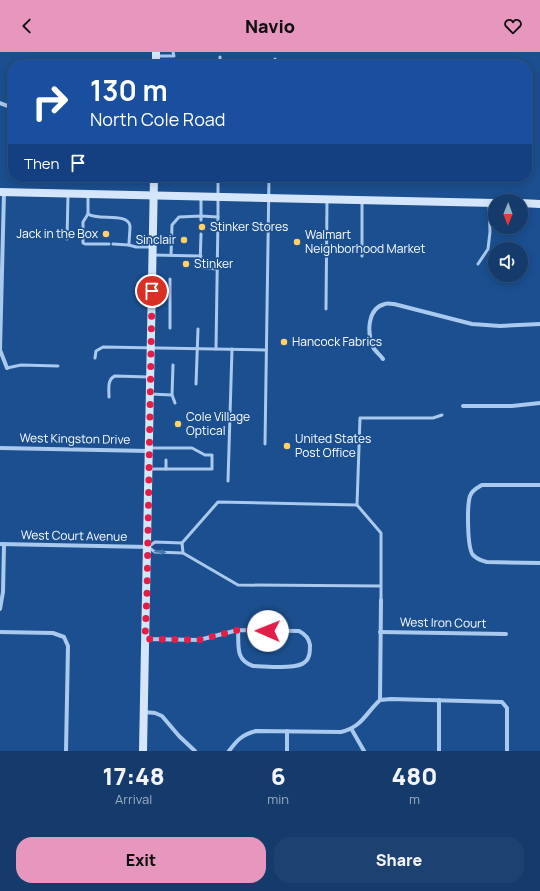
<!DOCTYPE html>
<style>
:root{--surface:#143b6b;--page:#1d4271;--text:#f1f3f6;--muted:#9dadc1;--line:#33557e;--accent:#e797bd}
body{margin:0;font-family:Manrope,sans-serif;background:var(--page);color:var(--text);height:100vh;display:flex;flex-direction:column;font-size:15px;white-space:nowrap}
*{box-sizing:border-box;margin:0}
p{font-size:13px;color:var(--muted)}
.icon{flex:none;width:22px;height:22px;fill:none;stroke:currentColor;stroke-width:2;stroke-linecap:round;stroke-linejoin:round}
.map{position:relative;height:699px;overflow:hidden}
.details{display:flex;flex-direction:column;background:var(--surface);flex:1}
.details>*{flex:none}
.top-card{position:absolute;left:8px;top:8px;width:524px;height:122px;border-radius:16px;box-shadow:0 2px 10px #0003,0 0 0 1px var(--line);background:#1a4fa0;color:#fff;overflow:hidden}
.needle{width:26px;rotate:181deg}
.controls{position:absolute;left:488px;top:142px;display:grid;gap:8px}
.controls a{display:grid;place-items:center;width:40px;height:40px;border-radius:50%;background:var(--surface);box-shadow:0 2px 10px #0003,0 0 0 1px var(--line);font-size:20px}
.pin{position:absolute;display:grid;place-items:center;width:34px;height:34px;color:#fff;margin:-17px;border:2px solid #fff;border-radius:50%;box-shadow:0 1px 4px #0007}
.me{position:absolute;width:44px;margin:-22px;rotate:271deg;stroke-linejoin:round;filter:drop-shadow(0 0 3px #0008)}
.turn{display:flex;align-items:center;gap:14px;height:84px;padding:0 16px;font-size:18px}
.turn .icon{width:52px;height:52px;stroke-width:2.5}
.turn b{display:block;font-size:28px;line-height:34px}
.then{display:flex;align-items:center;height:38px;padding:0 16px;background:#0003;gap:8px;font-size:15px}
.eta{display:flex;justify-content:space-evenly;align-items:center;height:68px;text-align:center}
.eta b{font-size:24px;font-weight:800;line-height:28px}
.cta{display:flex;gap:8px;margin-top:auto;padding:8px 16px}
.cta a{flex:1;height:46px;border-radius:16px;background:var(--accent);color:#111;font-size:16px;font-weight:800;line-height:46px;text-align:center}
.cta a+a{background:var(--page);color:var(--text)}
header{display:flex;justify-content:space-between;align-items:center;height:52px;padding:0 16px;background:var(--accent);color:#111;font-size:18px;font-weight:800}
.map>svg:first-child{display:block}
</style>
<header><svg class="icon" aria-label="back" viewBox="0 0 24 24"><path d="M15 5l-7 7 7 7"/></svg>Navio<svg class="icon" aria-label="heart" viewBox="0 0 24 24"><path d="M12 20l-8-8c-3-5 5-10 8-4 3-6 11-1 8 4z"/></svg></header>
<div class="map">
<svg width="540" height="699" viewBox="0 0 540 699">
<rect width="100%" height="100%" fill="#1b4f8f"/>
<g fill="none" stroke-linecap="round" stroke-linejoin="round">
<g stroke="#a9c9ee" stroke-width="3">
<polyline points="156,4 174,4 173,0"/>
<polyline points="275,7 275,13"/>
<polyline points="220,13 220,5"/>
<polyline points="172,125 172,127"/>
<path d="M 88,144 L 88,162 C 98,169 128,160 130,174 C 130,180 129,187 129,193 L 136,195 L 152,195"/>
<polyline points="88,162 83,170 83,191 85,192 109,192"/>
<polyline points="201,168 201,146"/>
<polyline points="201,182 200,214 205,216 217,217"/>
<polyline points="67,187 68,143"/>
<polyline points="113,192 129,193"/>
<polyline points="152,203 201,204"/>
<polyline points="171,203 172,173 179,165 201,164 218,165 218,128"/>
<polyline points="362,204 362,148"/>
<polyline points="478,212 488,197 490,180 489,152"/>
<polyline points="326,257 327,148"/>
<polyline points="170,276 170,227"/>
<polyline points="216,297 218,165"/>
<polyline points="95,306 96,299 103,295 266,298"/>
<polyline points="173,313 172,343 175,351"/>
<polyline points="7,316 21,313 58,314"/>
<polyline points="196,332 198,277"/>
<polyline points="150,342 172,343"/>
<path d="M 109,345 C 109,338 107,327 115,324 L 149,325"/>
<polyline points="265,392 269,125"/>
<polyline points="166,408 166,417"/>
<polyline points="149,417 212,417 212,403 205,403 192,396 149,396"/>
<polyline points="228,429 232,297"/>
<polyline points="357,453 360,366 433,366 442,363"/>
<polyline points="182,491 155,490 148,495 155,500 183,501"/>
<polyline points="381,548 381,481 357,453 218,450 182,491 183,501 238,533 381,534"/>
</g>
<g stroke="#a9c9ee" stroke-width="4">
<polyline points="0,51 13,56"/>
<polyline points="4,140 0,298 7,316"/>
<path d="M 383,307 C 380,303 375,299 373,295 C 367,281 367,256 385,252 C 387,251 391,252 394,252 L 472,272 L 500,274 L 540,272"/>
<polyline points="463,354 512,354 540,351"/>
<polyline points="0,396 149,399"/>
<path d="M 540,433 L 482,433 C 477,436 472,438 470,444 C 467,453 467,496 473,503 C 477,507 482,509 487,510 L 540,511"/>
<polyline points="0,492 148,495"/>
<polyline points="0,557 3,540 4,492"/>
<polyline points="0,580 53,581 64,585 68,594 66,699"/>
<polyline points="380,580 506,582"/>
<path d="M 145,587 L 199,588 L 238,578 L 299,579 C 305,582 309,586 310,593 C 310,599 310,606 305,610 C 297,618 265,614 253,614 C 235,608 239,594 238,578"/>
<polyline points="380,648 381,548"/>
<polyline points="144,660 155,661 162,664 179,684 195,699"/>
<polyline points="352,678 364,699"/>
<polyline points="287,679 287,699"/>
<path d="M 229,699 C 238,687 242,683 256,679 L 341,680 C 362,675 365,662 380,648 L 391,647 L 502,650 L 507,656 L 507,699"/>
<polyline points="439,699 439,648"/>
</g>
<g stroke="#d6e6fa" stroke-width="8">
<polyline points="156,13 156,0"/>
<polyline points="0,140 495,151"/>
<polyline points="521,151 540,152"/>
<polyline points="143,699 154,125"/>
</g>
</g>
<defs><path id="oneway-solid" d="M-6-.8H1V-3.2L6.5 0L1 3.2V.8H-6Z"/></defs>
<use fill="#4674ac" href="#oneway-solid" transform="translate(160 500) rotate(5)"/>
<g fill="none" stroke-linecap="round" stroke-linejoin="round">
<polyline stroke="#e11d48" stroke-width="7" stroke-dasharray="0 12.6" points="152,239 147,541 145,587 199,588 238,578 268,579"/>
</g>
<g fill="#ffd166" stroke="#1b4f8f" stroke-width="1.5">
<circle cx="202" cy="175" r="4"/>
<circle cx="106" cy="182" r="4"/>
<circle cx="184" cy="188" r="4"/>
<circle cx="297" cy="190" r="4"/>
<circle cx="186" cy="212" r="4"/>
<circle cx="284" cy="290" r="4"/>
<circle cx="178" cy="372" r="4"/>
<circle cx="287" cy="394" r="4"/>
</g>
<g text-anchor="middle" stroke-width="3.5" stroke-linejoin="round" paint-order="stroke">
<g font-size="12" fill="#fff" stroke="#1b4f8f" text-anchor="start">
<text x="210" y="179">Stinker Stores</text>
<text x="98" y="186" text-anchor="end">Jack in the Box</text>
<text x="305" y="187">Walmart<tspan x="305" dy="14">Neighborhood Market</tspan></text>
<text x="176" y="192" text-anchor="end">Sinclair</text>
<text x="194" y="216">Stinker</text>
<text x="292" y="294">Hancock Fabrics</text>
<text x="186" y="369">Cole Village<tspan x="186" dy="14">Optical</tspan></text>
<text x="295" y="391">United States<tspan x="295" dy="14">Post Office</tspan></text>
</g>
<g font-size="12" fill="#fff" stroke="#1b4f8f">
<text transform="translate(75 387) rotate(1)" y="4">West Kingston Drive</text>
<text transform="translate(74 484) rotate(1)" y="4">West Court Avenue</text>
<text transform="translate(443 571) rotate(1)" y="4">West Iron Court</text>
</g>
</g>
</svg>
<div class="controls">
<a><svg class="needle" viewBox="-14 -14 28 28"><path d="M0-13l5 13h-10z" fill="#e53935"/><path d="M0 13l5-13h-10z" fill="#9dadc1"/></svg></a>
<a><svg class="icon" aria-label="sound" viewBox="0 0 24 24"><path d="M4 9h4l5-4v14l-5-4H4zM17 9q2 3 0 6"/></svg></a>
</div>
<div class="pin" style="left:152px;top:239px;background:#d93025"><svg class="icon" aria-label="arrive" viewBox="0 0 24 24"><path d="M6 21V4h12l-3 4 3 4H6"/></svg></div>
<svg class="me" style="left:268px;top:579px" viewBox="-20 -20 40 40"><circle r="19" fill="#fff"/><path d="M0-13L10 11 0 6-10 11z" fill="#e11d48"/></svg>
<div class="top-card">
<div class="turn"><svg class="icon" aria-label="right" viewBox="0 0 24 24"><path d="M7 20v-9h11M14 6l5 5-5 5"/></svg><div><b>130 m</b>North Cole Road</div></div>
<div class="then">Then<svg class="icon" aria-label="arrive" viewBox="0 0 24 24"><path d="M6 21V4h12l-3 4 3 4H6"/></svg></div>
</div>
</div>
<section class="details">
<div class="eta">
<div><b>17:48</b><p>Arrival</p></div>
<div><b>6</b><p>min</p></div>
<div><b>480</b><p>m</p></div>
</div>
<div class="cta"><a>Exit</a><a>Share</a></div>
</section>
